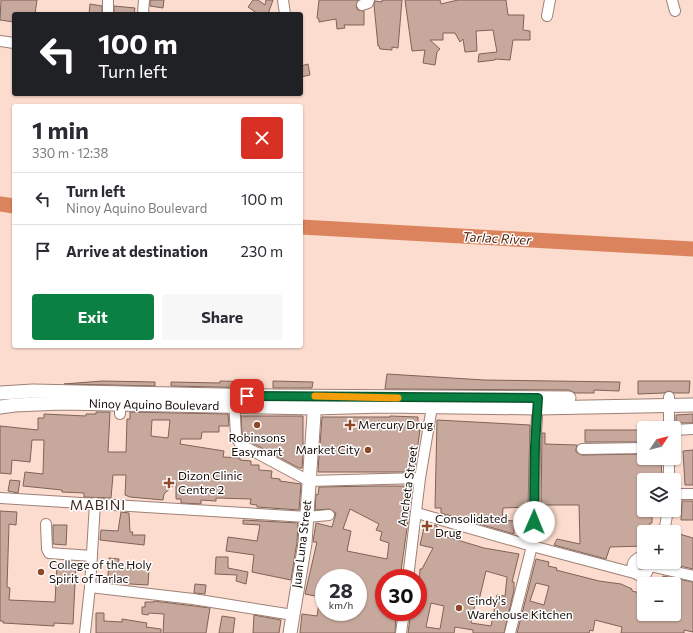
<!DOCTYPE html>
<meta charset="utf-8">
<style>
:root{--surface:#fff;--page:#f7f7f7;--text:#2b2b33;--muted:#7c7c81;--line:#e1e1e2;--accent:#0b8043}
body{margin:0;font-family:Commissioner,sans-serif;background:var(--page);color:var(--text);height:100vh;display:flex;flex-direction:column;font-size:15px;white-space:nowrap}
*{box-sizing:border-box;margin:0}
p{font-size:13px;color:var(--muted)}
.icon{flex:none;width:22px;height:22px;fill:none;stroke:currentColor;stroke-width:2;stroke-linecap:round;stroke-linejoin:round}
.map{position:relative;flex:1;overflow:hidden}
.sheet{position:absolute;left:12px;top:104px;width:291px;height:244px;display:flex;flex-direction:column;background:var(--surface);border-radius:4px;box-shadow:0 1px 3px #0004}
.sheet>*{flex:none}
.hud{position:absolute;left:12px;top:12px;width:291px;height:84px;border-radius:4px;box-shadow:0 1px 3px #0004;background:#202124;color:#fff;overflow:hidden}
.needle{width:26px;rotate:55deg}
.controls{position:absolute;left:637px;top:421px;display:grid;gap:8px}
.controls a{display:grid;place-items:center;width:44px;height:44px;border-radius:4px;background:var(--surface);box-shadow:0 1px 3px #0004;font-size:20px}
.speed{position:absolute;left:315px;top:569px;display:flex;gap:8px;font-size:20px;font-weight:700;text-align:center}
.speed>*{display:grid;place-content:center;width:52px;height:52px;border-radius:50%;background:var(--surface);box-shadow:0 1px 3px #0004;line-height:1}
.speed small{font-size:10px;font-weight:400}
.speed .limit{border:6px solid #d22;background:#fff;color:#111}
.pin{position:absolute;display:grid;place-items:center;width:34px;height:34px;color:#fff;margin:-17px;border-radius:8px;box-shadow:0 2px 6px #0006}
.me{position:absolute;width:44px;margin:-22px;rotate:1deg;stroke-linejoin:round;filter:drop-shadow(0 0 3px #0008)}
.turn{display:flex;align-items:center;gap:14px;height:84px;padding:0 20px;font-size:18px}
.turn .icon{width:52px;height:52px;stroke-width:2.5}
.turn b{display:block;font-size:28px;line-height:34px}
.round{display:grid;place-items:center;flex:none;width:42px;height:42px;border-radius:4px;background:var(--page)}
.summary{display:flex;align-items:center;justify-content:space-between;height:68px;padding:0 20px}
h1{font-size:24px;font-weight:700;line-height:30px}
.primary-button{display:flex;gap:8px;margin-top:auto;padding:8px 20px}
.primary-button a{flex:1;height:46px;border-radius:4px;background:var(--accent);color:#fff;font-size:16px;font-weight:700;line-height:46px;text-align:center}
.primary-button a+a{background:var(--page);color:var(--text)}
ul{padding:0;list-style:none}
li{display:flex;align-items:center;gap:12px;height:52px;padding:0 20px;border-top:1px solid var(--line)}
li div{flex:1}
li b{display:block;font-size:15px}
li em{font-style:normal}
.map>svg:first-child{display:block}
</style>
<div class="map">
<svg width="693" height="633" viewBox="0 0 693 633">
<rect width="100%" height="100%" fill="#fcdcce"/>
<g fill="none" stroke-linecap="round" stroke-linejoin="round">
<g stroke="#da835d" stroke-width="15">
<polyline points="0,204 14,206"/>
<polyline points="301,227 693,249"/>
</g>
</g>
<g fill="#c7a89c" stroke="#7f6358" fill-rule="evenodd">
<polygon points="1,0 37,0 35,14 14,14 14,22 0,20"/>
<polygon points="150,0 164,0 163,8 150,6"/>
<polygon points="253,0 258,0 265,5 266,0 273,0 268,14 258,14 248,7"/>
<polygon points="319,0 358,0 356,7 358,10 364,11 364,25 344,25 345,28 337,29 336,19 319,22 319,19 317,18"/>
<polygon points="382,0 402,0 398,48 392,47 392,50 380,49 379,46 378,46 374,5 375,1 382,2"/>
<polygon points="405,0 440,0 441,4 458,0 506,0 508,15 524,15 523,30 530,31 530,40 513,40 510,60 495,59 495,60 478,62 479,54 497,52 493,30 476,31 477,51 465,52 463,39 460,42 455,33 443,33 443,40 430,40 440,49 437,52 435,65 423,63 425,50 412,51"/>
<polygon points="90,4 102,6 102,14 89,14"/>
<polygon points="114,6 135,8 134,14 114,14"/>
<polygon points="308,64 310,75 301,77 301,66"/>
<polygon points="387,374 484,380 620,382 619,391 594,390 594,393 575,393 569,390 385,389"/>
<polygon points="102,381 155,382 155,386 64,384"/>
<polygon points="220,381 260,382 260,388 171,386 171,382 220,383"/>
<polygon points="273,381 313,382 312,388 273,388"/>
<polygon points="638,381 690,381 689,393 674,393 669,391 664,393 638,394"/>
<path d="M 96,412 L 110,412 L 108,452 L 126,452 L 127,419 L 130,419 L 130,412 L 228,414 L 229,426 L 219,426 L 219,432 L 202,432 L 201,439 L 181,439 L 180,444 L 224,451 L 223,457 L 240,458 L 240,460 L 251,461 L 251,465 L 259,465 L 259,470 L 272,471 L 271,478 L 280,479 L 280,481 L 301,484 L 299,510 L 257,507 L 257,505 L 250,504 L 251,499 L 216,498 L 216,501 L 201,500 L 201,504 L 181,503 L 181,499 L 176,499 L 176,483 L 164,494 L 163,500 L 130,497 L 125,495 L 126,475 L 113,475 L 111,498 L 84,497 L 84,493 L 62,492 L 62,490 L 23,486 L 25,472 L 43,474 L 44,440 L 32,440 L 30,462 L 12,460 L 11,474 L 0,473 L 0,426 L 38,430 L 38,418 L 44,418 L 44,414 L 86,416 L 86,414 L 96,414 ZM 152,420 L 170,420 L 168,438 L 151,436 Z"/>
<polygon points="693,414 693,423 676,423 676,415"/>
<polygon points="241,416 303,416 303,444 304,444 306,449 303,455 302,468 299,468 245,439 242,434"/>
<polygon points="390,416 418,417 418,430 420,430 414,472 318,472 319,456 317,450 320,445 322,417 390,417"/>
<polygon points="437,420 530,425 528,507 503,508 502,520 514,521 514,534 441,513 441,508 435,508"/>
<rect x="585" y="430" width="59" height="12"/>
<polygon points="542,433 545,433 545,444 577,445 576,449 576,452 582,455 644,454 644,458 661,458 662,480 644,480 644,510 652,510 652,523 650,523 649,526 658,528 658,532 644,532 644,546 610,547 606,559 554,545 557,539 580,544 579,505 545,505 545,507 541,507"/>
<polygon points="693,450 693,485 685,485 683,451"/>
<polygon points="10,480 20,481 18,493 8,491"/>
<path d="M 375,486 L 413,486 L 400,578 L 384,578 L 384,612 L 396,612 L 395,633 L 300,633 L 302,614 L 317,616 L 320,597 L 305,594 L 317,542 L 313,542 L 316,523 L 332,527 L 336,513 L 329,509 L 315,510 L 316,494 L 318,495 L 319,487 ZM 350,509 L 379,524 L 376,530 L 382,532 L 380,540 L 389,543 L 387,559 L 347,551 L 351,531 L 343,529 ZM 324,578 L 358,578 L 358,612 L 324,612 Z"/>
<polygon points="682,501 693,501 693,520 681,520"/>
<polygon points="0,511 17,512 16,525 9,524 7,587 10,588 9,600 55,602 57,563 76,564 73,624 54,623 54,626 3,623 3,621 0,621"/>
<polygon points="121,512 129,513 130,532 133,532 132,535 145,535 144,545 100,540 101,530 118,531"/>
<polygon points="243,520 298,523 297,542 291,580 252,572 254,555 226,551 228,537 257,541 260,525 243,524"/>
<path d="M 425,523 L 437,526 L 436,532 L 444,536 L 484,548 L 519,554 L 512,582 L 514,582 L 514,590 L 504,633 L 473,633 L 473,630 L 455,627 L 454,633 L 408,633 L 411,612 L 418,612 L 420,569 L 422,569 L 433,548 L 420,545 ZM 486,571 L 507,577 L 505,596 L 497,595 L 491,626 L 471,623 L 476,599 L 479,600 ZM 431,603 L 444,606 L 440,629 L 426,627 Z"/>
<polygon points="53,525 67,525 66,545 53,544"/>
<polygon points="676,533 693,538 693,569 667,563 674,562 674,541"/>
<polygon points="216,557 228,557 228,568 248,572 246,584 236,581 237,575 215,574"/>
<polygon points="109,558 119,559 118,566 124,568 149,569 148,585 113,583 113,577 108,576"/>
<path d="M 536,559 L 549,562 L 548,566 L 557,568 L 556,570 L 599,581 L 621,584 L 632,589 L 632,591 L 644,594 L 644,614 L 674,614 L 674,584 L 661,584 L 663,576 L 693,582 L 693,632 L 684,630 L 684,633 L 621,633 L 622,627 L 595,620 L 593,631 L 590,630 L 589,633 L 517,633 ZM 536,583 L 549,586 L 544,605 L 530,601 Z"/>
<polygon points="195,584 206,585 205,594 194,593"/>
<polygon points="154,601 210,608 206,633 163,633 164,614 149,613 148,615 142,614 142,607 145,607 145,602 154,602"/>
<polygon points="96,613 104,613 104,621 122,622 122,619 147,623 146,627 161,629 161,633 96,633"/>
<polygon points="254,615 281,620 279,633 253,633"/>
<polygon points="222,616 235,618 233,633 219,633"/>
</g>
<g fill="none" stroke-linecap="round" stroke-linejoin="round">
<defs>
<g id="minor">
<polyline points="108,0 108,14"/>
<polyline points="283,0 285,14"/>
<polyline points="672,0 675,11"/>
<polyline points="362,5 368,3 369,0"/>
<polyline points="143,14 144,0"/>
<polyline points="547,16 550,0"/>
<polyline points="0,41 14,43"/>
<polyline points="234,399 236,436 240,444 309,481 420,478"/>
<polyline points="120,405 120,414"/>
<polyline points="669,428 669,397"/>
<polyline points="674,430 693,429"/>
<polyline points="582,449 644,448"/>
<polyline points="669,458 669,480"/>
<polyline points="674,494 693,494"/>
<polyline points="0,498 307,517 329,515"/>
<polyline points="417,513 532,546 634,573"/>
<polyline points="46,524 47,549 49,553 92,556"/>
<polyline points="664,532 668,510"/>
<path d="M 644,558 L 638,558 C 630,563 631,570 638,575 L 646,574 L 650,566 L 648,562"/>
<polyline points="650,566 693,576"/>
<polyline points="408,578 420,478 433,401"/>
<polyline points="90,587 193,599 293,615"/>
<polyline points="85,633 90,587 95,503"/>
<polyline points="401,633 404,612"/>
<polyline points="510,633 532,546 534,531 535,446 538,402"/>
</g>
<g id="major">
<polyline points="0,393 33,391 272,396 569,398"/>
<polyline points="0,407 15,405 61,403 314,408 383,406 537,408 693,405"/>
<polyline points="312,444 315,400"/>
<polyline points="290,633 305,543 311,455"/>
</g>
</defs>
<use href="#minor" stroke="#9e8175" stroke-width="12"/>
<use href="#major" stroke="#9e8175" stroke-width="15"/>
<use href="#minor" stroke="#fff" stroke-width="10"/>
<use href="#major" stroke="#fff" stroke-width="13"/>
</g>
<g fill="none" stroke-linecap="round" stroke-linejoin="round">
<defs>
<polyline id="route" points="247,396 538,398 535,446 534,522"/>
</defs>
<use href="#route" stroke="#07532c" stroke-width="10"/>
<use href="#route" stroke="#0b8043" stroke-width="7"/>
<polyline stroke="#f59e0b" stroke-width="7" points="315,396 398,398"/>
</g>
<g fill="#8f4726" stroke="#fff" stroke-width="1.5">
<circle cx="257" cy="425" r="4"/>
<path d="M348 419h4v4h4v4h-4v4h-4v-4h-4v-4h4z"/>
<circle cx="368" cy="450" r="4"/>
<path d="M167 477h4v4h4v4h-4v4h-4v-4h-4v-4h4z"/>
<path d="M425 520h4v4h4v4h-4v4h-4v-4h-4v-4h4z"/>
<circle cx="41" cy="572" r="4"/>
<circle cx="459" cy="608" r="4"/>
</g>
<g text-anchor="middle" stroke-width="3" stroke-linejoin="round" paint-order="stroke">
<g font-size="12" fill="#160c08" stroke="#fff">
<text transform="translate(154 405) rotate(1)" y="4">Ninoy Aquino Boulevard</text>
<text transform="translate(408 486) rotate(-82)" y="4">Ancheta Street</text>
<text transform="translate(302 544) rotate(-83)" y="4">Juan Luna Street</text>
</g>
<g font-size="12" fill="#160c08" stroke="#fff" text-anchor="start">
<text x="358" y="429">Mercury Drug</text>
<text x="257" y="442" text-anchor="middle">Robinsons<tspan x="257" dy="14">Easymart</tspan></text>
<text x="360" y="454" text-anchor="end">Market City</text>
<text x="178" y="480">Dizon Clinic<tspan x="178" dy="14">Centre 2</tspan></text>
<text x="435" y="523">Consolidated<tspan x="435" dy="14">Drug</tspan></text>
<text x="49" y="569">College of the Holy<tspan x="49" dy="14">Spirit of Tarlac</tspan></text>
<text x="467" y="605">Cindy's<tspan x="467" dy="14">Warehouse Kitchen</tspan></text>
</g>
<g font-size="13" font-style="italic" fill="#511a00" stroke="#fff">
<text transform="translate(497 238) rotate(3)" y="5">Tarlac River</text>
</g>
<g font-size="14" letter-spacing="1" fill="#422a20" stroke="#fff">
<text x="98" y="510">MABINI</text>
</g>
</g>
</svg>
<div class="controls">
<a><svg class="needle" viewBox="-14 -14 28 28"><path d="M0-13l5 13h-10z" fill="#e53935"/><path d="M0 13l5-13h-10z" fill="#7c7c81"/></svg></a>
<a><svg class="icon" aria-label="layers" viewBox="0 0 24 24"><path d="M12 4l9 5-9 5-9-5zM3 14l9 5 9-5"/></svg></a>
<a>+</a>
<a>−</a>
</div>
<div class="speed"><div>28<small>km/h</small></div><div class="limit">30</div></div>
<div class="pin" style="left:247px;top:396px;background:#d93025"><svg class="icon" aria-label="arrive" viewBox="0 0 24 24"><path d="M6 21V4h12l-3 4 3 4H6"/></svg></div>
<svg class="me" style="left:534px;top:522px" viewBox="-20 -20 40 40"><circle r="19" fill="#fff"/><path d="M0-13L10 11 0 6-10 11z" fill="#0b8043"/></svg>
<div class="hud">
<div class="turn"><svg class="icon" aria-label="left" viewBox="0 0 24 24"><path d="M17 20v-9H6M10 6l-5 5 5 5"/></svg><div><b>100 m</b>Turn left</div></div>
</div>
<section class="sheet">
<div class="summary"><div><h1>1 min</h1><p>330 m · 12:38</p></div><a class="round" style="background:#d93025;color:#fff"><svg class="icon" aria-label="close" viewBox="0 0 24 24"><path d="M6 6l12 12M18 6L6 18"/></svg></a></div>
<ul>
<li><svg class="icon" aria-label="left" viewBox="0 0 24 24"><path d="M17 20v-9H6M10 6l-5 5 5 5"/></svg><div><b>Turn left</b><p>Ninoy Aquino Boulevard</p></div><em>100 m</em></li>
<li><svg class="icon" aria-label="arrive" viewBox="0 0 24 24"><path d="M6 21V4h12l-3 4 3 4H6"/></svg><div><b>Arrive at destination</b></div><em>230 m</em></li>
</ul>
<div class="primary-button"><a>Exit</a><a>Share</a></div>
</section>
</div>
